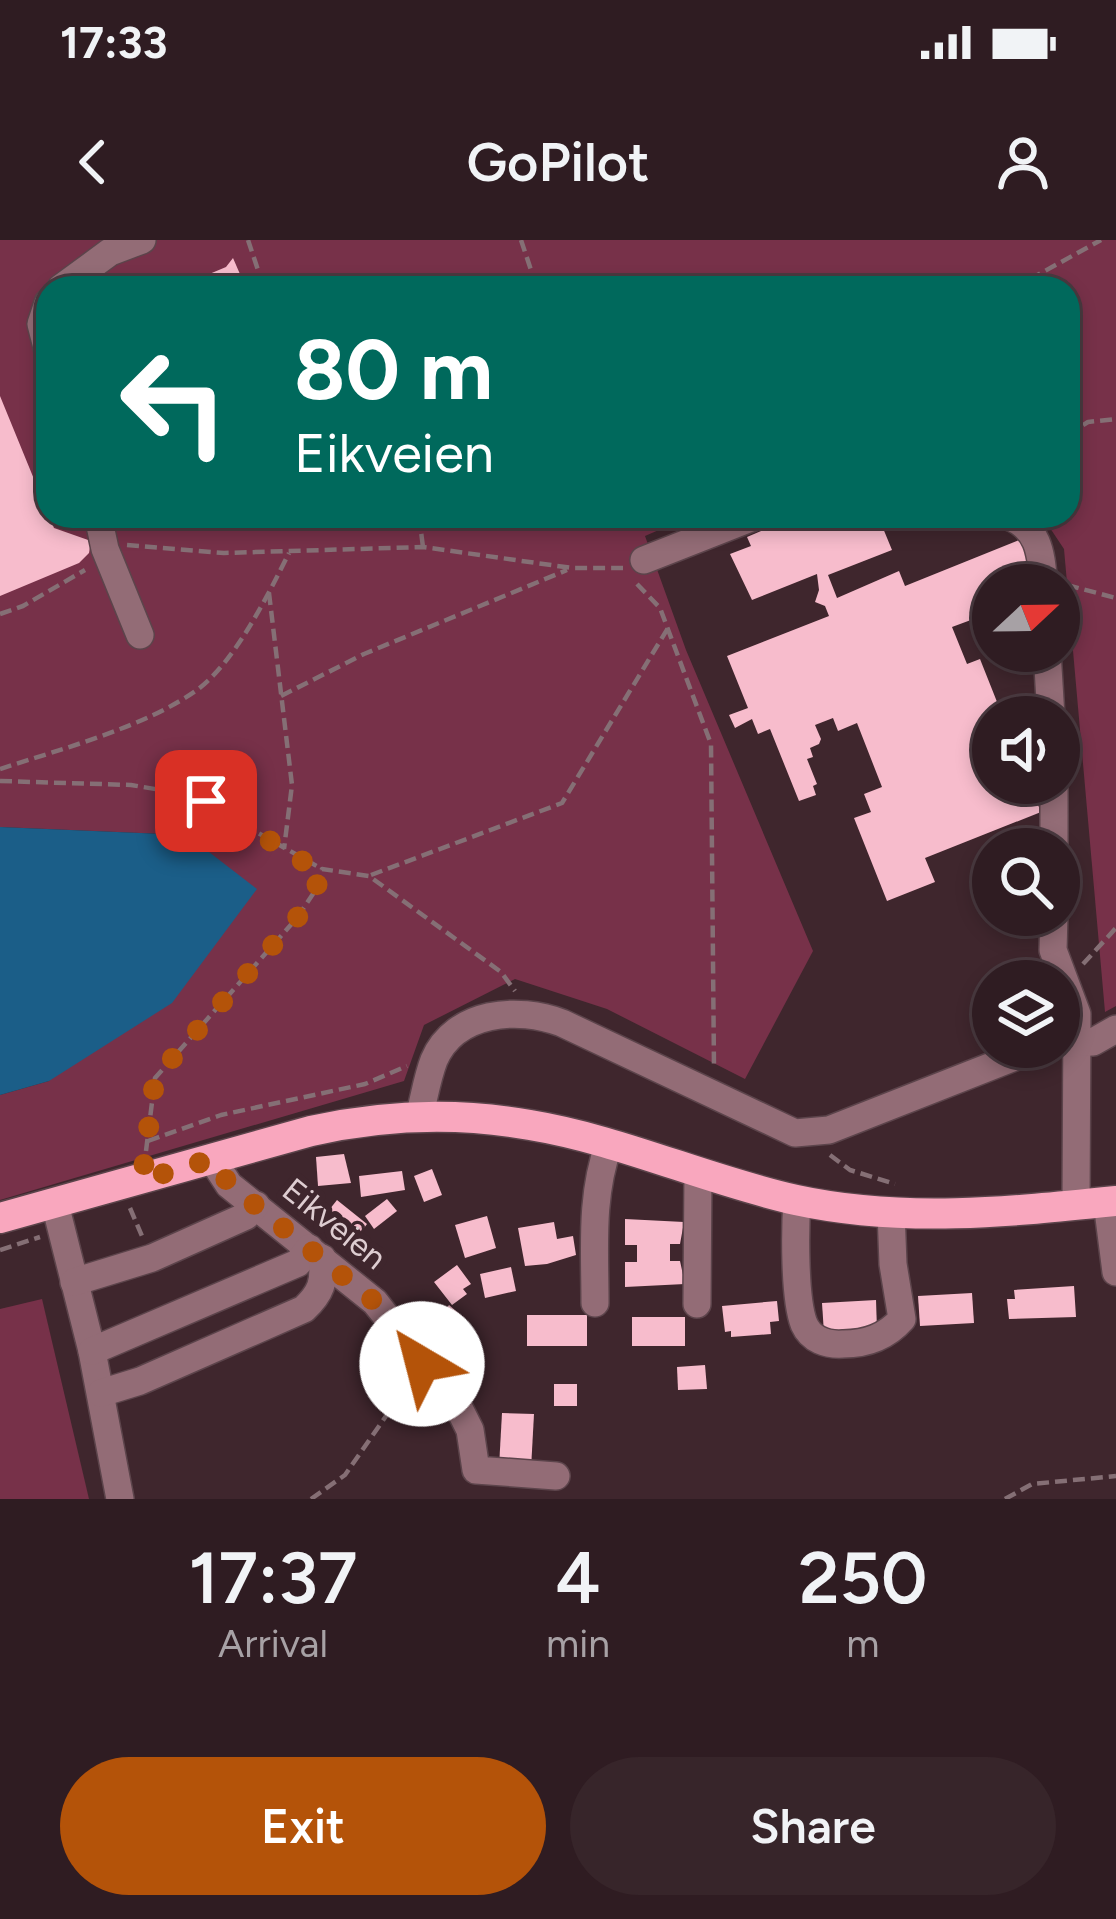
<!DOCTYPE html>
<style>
:root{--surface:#2f1c22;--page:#37252a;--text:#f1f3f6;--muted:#a7a1a5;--line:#4a3a40;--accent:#b45309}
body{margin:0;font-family:Figtree,sans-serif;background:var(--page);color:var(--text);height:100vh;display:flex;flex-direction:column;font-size:45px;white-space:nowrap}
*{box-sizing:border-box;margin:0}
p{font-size:39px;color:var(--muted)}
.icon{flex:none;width:66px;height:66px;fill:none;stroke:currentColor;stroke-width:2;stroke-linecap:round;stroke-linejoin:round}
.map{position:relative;height:1259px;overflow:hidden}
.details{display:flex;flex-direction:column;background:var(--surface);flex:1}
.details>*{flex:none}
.guide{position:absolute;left:36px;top:36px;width:1044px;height:252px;border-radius:36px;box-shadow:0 6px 18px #0003,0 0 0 3px var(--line);background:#00695c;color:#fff;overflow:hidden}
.needle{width:78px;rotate:68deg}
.tools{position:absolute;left:972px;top:324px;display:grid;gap:24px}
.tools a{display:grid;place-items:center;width:108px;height:108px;border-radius:50%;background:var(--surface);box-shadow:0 6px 18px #0003,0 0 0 3px var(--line);font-size:60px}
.pin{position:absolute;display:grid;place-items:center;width:102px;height:102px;color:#fff;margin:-51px;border-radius:24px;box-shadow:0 6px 18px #0006}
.me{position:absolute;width:132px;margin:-66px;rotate:323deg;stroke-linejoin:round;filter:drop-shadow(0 0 9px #0008)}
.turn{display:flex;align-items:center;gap:42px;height:252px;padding:0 60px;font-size:54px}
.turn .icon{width:156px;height:156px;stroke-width:2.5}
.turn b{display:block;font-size:84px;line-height:102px}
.eta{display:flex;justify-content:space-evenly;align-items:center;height:204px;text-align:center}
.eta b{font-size:72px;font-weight:600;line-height:84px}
.primary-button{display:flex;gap:24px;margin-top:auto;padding:24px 60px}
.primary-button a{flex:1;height:138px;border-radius:72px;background:var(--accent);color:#fff;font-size:48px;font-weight:600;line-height:138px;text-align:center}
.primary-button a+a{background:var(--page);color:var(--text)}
.status{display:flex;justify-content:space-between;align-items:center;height:84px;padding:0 60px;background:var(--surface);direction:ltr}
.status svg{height:33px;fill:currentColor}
header{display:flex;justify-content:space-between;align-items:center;height:156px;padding:0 60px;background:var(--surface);font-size:54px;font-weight:600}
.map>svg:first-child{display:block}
</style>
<div class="status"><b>17:33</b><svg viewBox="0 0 49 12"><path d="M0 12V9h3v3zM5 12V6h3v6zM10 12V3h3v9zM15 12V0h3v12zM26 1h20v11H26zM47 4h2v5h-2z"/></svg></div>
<header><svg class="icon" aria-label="back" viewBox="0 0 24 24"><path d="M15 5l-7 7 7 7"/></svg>GoPilot<svg class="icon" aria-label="person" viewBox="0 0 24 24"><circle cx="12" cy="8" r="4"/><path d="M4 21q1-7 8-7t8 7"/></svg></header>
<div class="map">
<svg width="1116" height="1259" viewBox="0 0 1116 1259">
<rect width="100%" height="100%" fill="#3f262d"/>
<g fill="#773149">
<polygon points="0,0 1116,0 1116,766 1105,772 1064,309 1042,276 1068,276 1068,48 48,48 48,276 691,276 645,296 686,410 813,711 745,839 607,769 515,739 424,785 404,841 0,960 0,855 49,841 187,595 0,587"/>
<polygon points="42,1059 89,1259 0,1259 0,1069"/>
</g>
<polygon fill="#1b5e88" points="0,587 187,595 257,649 172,763 49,841 0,855"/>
<g fill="#f7bccc">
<polygon points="233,18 246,48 176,48 226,27"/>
<polygon points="0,156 54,288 91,301 89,313 79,323 0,356"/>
<polygon points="797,276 878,276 892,310 828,335 837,358 899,331 905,346 1029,296 1032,335 1021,345 993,345 993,396 982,400 979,393 984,391 979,377 952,387 967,424 980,419 1003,477 993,477 993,543 1029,543 1041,572 925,618 935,642 887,661 854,578 871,572 864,554 882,547 857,483 838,491 833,478 815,485 821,499 819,504 810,508 813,517 807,519 817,544 813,546 816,555 799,561 770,489 758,494 752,479 735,488 729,475 748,468 727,416 829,376 825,366 815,362 819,350 817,334 752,360 730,314 751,306 747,297"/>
<polygon points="344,914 351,943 318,946 316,917"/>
<polygon points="432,929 442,955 424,962 414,936"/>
<polygon points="402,931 405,950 361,957 359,936"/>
<polygon points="387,959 397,971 374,989 365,976"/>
<polygon points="337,960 367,984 350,1007 326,989 322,979"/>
<polygon points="487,976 496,1008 465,1018 455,985"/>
<polygon points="625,979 684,982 680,1004 670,1004 670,1021 680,1021 685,1044 625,1047 625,1022 637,1022 637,1005 625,1005"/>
<polygon points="554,982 557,999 573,996 576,1015 547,1024 525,1026 518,988"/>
<polygon points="457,1025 471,1044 463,1049 467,1054 452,1065 434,1042"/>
<polygon points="511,1027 516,1051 485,1058 480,1034"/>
<polygon points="1074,1046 1076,1077 1009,1079 1007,1059 1015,1059 1014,1050"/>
<polygon points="972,1053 974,1083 920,1086 918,1056"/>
<polygon points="876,1060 877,1090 824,1093 822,1063"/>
<polygon points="777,1061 779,1081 770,1082 771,1094 731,1097 731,1091 725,1092 722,1066"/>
<polygon points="442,1065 446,1069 449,1065 464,1078 461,1081 474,1093 465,1103 431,1079"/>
<rect x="527" y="1075" width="60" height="31"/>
<rect x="632" y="1077" width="53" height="29"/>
<polygon points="705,1125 707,1149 678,1150 677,1127"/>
<rect x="554" y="1144" width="23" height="22"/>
<polygon points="502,1173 534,1174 531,1229 499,1227"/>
</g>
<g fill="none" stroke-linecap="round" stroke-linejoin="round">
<defs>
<g id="minor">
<polyline points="61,48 110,12 142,0"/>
<polyline points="48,63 41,84 48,111"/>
<polyline points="98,276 105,309 140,395"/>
<path d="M 1008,276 C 1040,288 1041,315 1044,345"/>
<polyline points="644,320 756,276"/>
<polyline points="1047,411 1051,477"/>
<polyline points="1054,543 1054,609"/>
<polyline points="1054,675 1053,710 1077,774 1076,965"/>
<polyline points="1064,803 1093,802 1116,789"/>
<path d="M 419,877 C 424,859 427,838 434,820 C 455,771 518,766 562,783 L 795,893 L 829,890 L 1040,807"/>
<polyline points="212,919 229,945 375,1062 460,1170 470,1190 476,1230 556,1236"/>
<path d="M 797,960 C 795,989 794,1058 804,1084 C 811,1100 827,1105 843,1104 C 867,1104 886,1097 902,1079 L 893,1024 L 891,972"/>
<polyline points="1107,962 1116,1032"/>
<polyline points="55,964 92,1111 120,1259"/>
<polyline points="74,1042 152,1018 246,976 256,965"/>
<path d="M 595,1063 C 595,1009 590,956 609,904"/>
<polyline points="697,1064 698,931"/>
<polyline points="92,1111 298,1023 309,1008"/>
<path d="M 101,1153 L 140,1141 L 304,1069 C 321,1053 325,1042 322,1018"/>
</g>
<path id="major" d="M 0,978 L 311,891 C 383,875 457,872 530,885 C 621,900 706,940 796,960 C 902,983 1009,972 1116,961"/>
</defs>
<use href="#minor" stroke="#5c444b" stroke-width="30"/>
<use href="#major" stroke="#5c444b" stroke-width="33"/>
<g stroke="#856f75" stroke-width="4.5" stroke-dasharray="12 6" stroke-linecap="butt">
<polyline points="248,0 264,48"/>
<polyline points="521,0 537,48"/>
<polyline points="1014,48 1101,0"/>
<polyline points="1068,195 1088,182 1116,179"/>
<polyline points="65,276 75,289"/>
<polyline points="419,276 423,307"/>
<polyline points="127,305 224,313 423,307 572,328 623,328"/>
<polyline points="637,344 660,368 711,504 714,829"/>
<polyline points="1067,345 1116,358"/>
<polyline points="269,353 292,545 284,609"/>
<polyline points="0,374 23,366 85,330"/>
<polyline points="281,456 364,414 567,330"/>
<path d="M 0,529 C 61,509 145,487 197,450 C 235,422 268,355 289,313"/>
<polyline points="0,541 131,545 191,555 322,629"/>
<polyline points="371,635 562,563 668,388"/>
<polyline points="1083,724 1116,688"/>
<polyline points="148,901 221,875 365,844 407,826"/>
<polyline points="146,911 155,838 297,678 315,651 322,629 369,636 501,732 515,751"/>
<polyline points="830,915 850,930 895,944"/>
<polyline points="130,968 142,996"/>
<polyline points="0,1010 40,997"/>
<polyline points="311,1259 345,1235 409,1143"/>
<polyline points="1005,1259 1032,1244 1116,1236"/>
</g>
<use href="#minor" stroke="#936c76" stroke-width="27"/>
<use href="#major" stroke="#f9a7be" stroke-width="30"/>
</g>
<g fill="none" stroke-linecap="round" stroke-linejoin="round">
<polyline stroke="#b45309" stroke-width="21" stroke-dasharray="0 37.8" points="206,561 304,622 322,629 315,651 297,678 155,838 142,940 212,919 229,944 375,1062 422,1124"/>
</g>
<g text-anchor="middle" stroke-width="12" stroke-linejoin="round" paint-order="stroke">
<g font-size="33" fill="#decdd1" stroke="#3f262d">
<text transform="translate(335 983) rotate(39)" y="12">Eikveien</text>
</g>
</g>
</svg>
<div class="tools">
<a><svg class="needle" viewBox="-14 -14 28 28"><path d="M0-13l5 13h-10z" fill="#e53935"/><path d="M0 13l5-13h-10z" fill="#a7a1a5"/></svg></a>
<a><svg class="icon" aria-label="sound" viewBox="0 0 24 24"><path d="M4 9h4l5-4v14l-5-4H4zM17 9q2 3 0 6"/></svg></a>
<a><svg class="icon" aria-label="search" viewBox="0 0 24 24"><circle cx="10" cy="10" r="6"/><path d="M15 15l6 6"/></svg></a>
<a><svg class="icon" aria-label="layers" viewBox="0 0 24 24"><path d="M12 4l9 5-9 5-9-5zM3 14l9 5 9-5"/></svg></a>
</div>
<div class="pin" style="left:206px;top:561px;background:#d93025"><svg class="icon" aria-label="arrive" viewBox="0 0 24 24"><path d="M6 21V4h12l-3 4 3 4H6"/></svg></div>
<svg class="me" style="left:422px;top:1124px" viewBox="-20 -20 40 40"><circle r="19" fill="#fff"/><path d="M0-13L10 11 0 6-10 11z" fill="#b45309"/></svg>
<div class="guide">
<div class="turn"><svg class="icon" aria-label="left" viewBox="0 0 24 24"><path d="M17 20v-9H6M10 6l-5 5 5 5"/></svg><div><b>80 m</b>Eikveien</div></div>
</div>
</div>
<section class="details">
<div class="eta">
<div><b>17:37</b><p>Arrival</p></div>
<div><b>4</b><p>min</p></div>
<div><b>250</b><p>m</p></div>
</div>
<div class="primary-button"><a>Exit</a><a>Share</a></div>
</section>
